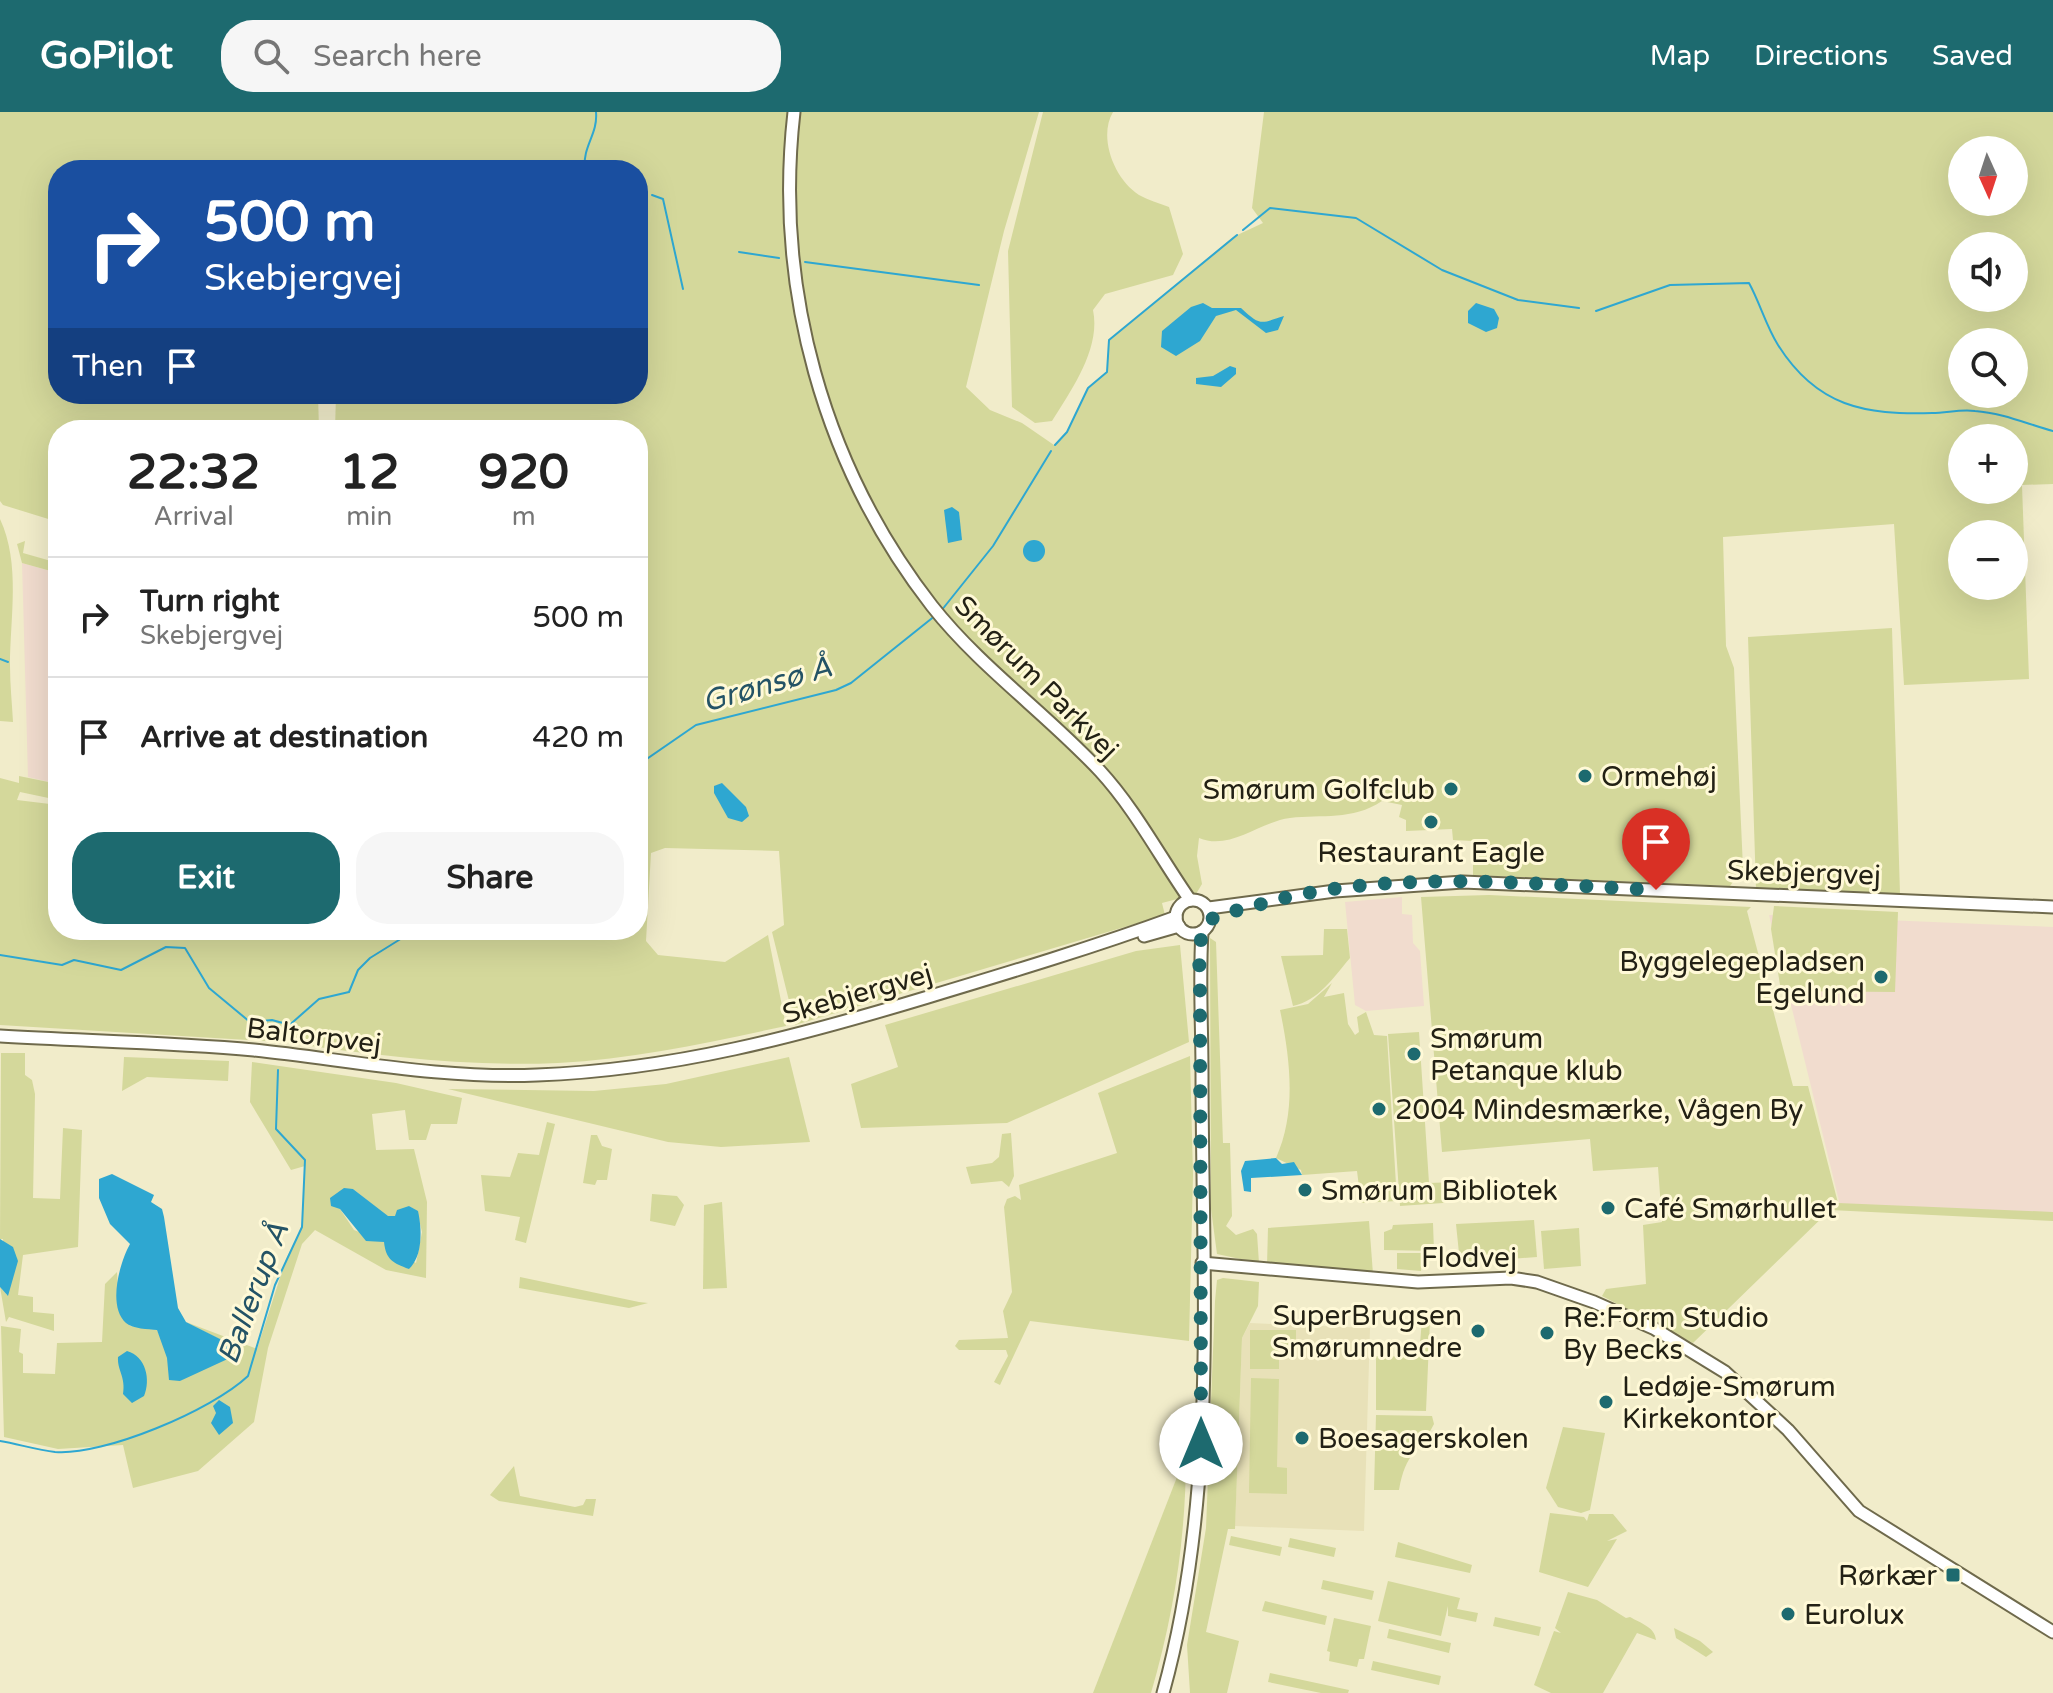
<!DOCTYPE html>
<meta charset="utf-8">
<style>
:root{--surface:#fff;--page:#f6f6f6;--text:#222;--muted:#767676;--line:#e0e0e0;--accent:#1d6a6f}
body{margin:0;font-family:"Varela Round",sans-serif;background:var(--page);color:var(--text);height:100vh;display:flex;flex-direction:column;font-size:30px;white-space:nowrap}
*{box-sizing:border-box;margin:0}
p{font-size:26px;color:var(--muted)}
.icon{flex:none;width:44px;height:44px;fill:none;stroke:currentColor;stroke-width:2;stroke-linecap:round;stroke-linejoin:round}
.map{position:relative;flex:1;overflow:hidden}
.panel{position:absolute;left:48px;top:308px;width:600px;height:520px;display:flex;flex-direction:column;background:var(--surface);border-radius:32px;box-shadow:0 8px 32px #0002}
.panel>*{flex:none}
.hud{position:absolute;left:48px;top:48px;width:600px;height:244px;border-radius:32px;box-shadow:0 8px 32px #0002;background:#1a4fa0;color:#fff;overflow:hidden}
.needle{width:52px;rotate:177deg}
.fabs{position:absolute;left:1948px;top:24px;display:grid;gap:16px}
.fabs a{display:grid;place-items:center;width:80px;height:80px;border-radius:50%;background:var(--surface);box-shadow:0 8px 32px #0002;font-size:40px}
.pin{position:absolute;display:grid;place-items:center;width:68px;height:68px;color:#fff;margin:-82px -34px;border-radius:50% 50% 50% 0;rotate:-45deg;box-shadow:0 0 8px #0007}
.pin .icon{rotate:45deg}
.me{position:absolute;width:88px;margin:-44px;rotate:0deg;stroke-linejoin:round;filter:drop-shadow(0 0 6px #0008)}
.turn{display:flex;align-items:center;gap:28px;height:168px;padding:0 24px;font-size:36px}
.turn .icon{width:104px;height:104px;stroke-width:2.5}
.turn b{display:block;font-size:56px;line-height:68px}
.then{display:flex;align-items:center;height:76px;padding:0 24px;background:#0003;gap:16px;font-size:30px}
.eta{display:flex;justify-content:space-evenly;align-items:center;height:136px;text-align:center}
.eta b{font-size:48px;font-weight:700;line-height:56px}
.button{display:flex;gap:16px;margin-top:auto;padding:16px 24px}
.button a{flex:1;height:92px;border-radius:32px;background:var(--accent);color:#fff;font-size:32px;font-weight:700;line-height:92px;text-align:center}
.button a+a{background:var(--page);color:var(--text)}
ul{padding:0;list-style:none}
li{display:flex;align-items:center;gap:24px;height:120px;padding:0 24px;border-top:2px solid var(--line)}
li div{flex:1}
li b{display:block;font-size:30px}
li em{font-style:normal}
header{display:flex;align-items:center;gap:48px;box-sizing:border-box;height:112px;padding:0 40px;background:var(--accent);color:#fff}
header strong{font-size:38px}
nav{display:flex;gap:44px;margin-inline-start:auto;font-size:28px}
.search{width:560px;height:72px;background:var(--page);display:flex;align-items:center;gap:20px;box-sizing:border-box;padding:0 28px;border-radius:32px;color:var(--muted);font-size:30px}
.map>svg:first-child{display:block}
</style>
<header>
<strong>GoPilot</strong>
<div class="search"><svg class="icon" aria-label="search" viewBox="0 0 24 24"><circle cx="10" cy="10" r="6"/><path d="M15 15l6 6"/></svg>Search here</div>
<nav><a>Map</a><a>Directions</a><a>Saved</a></nav>
</header>
<div class="map">
<svg width="2053" height="1581" viewBox="0 0 2053 1581">
<rect width="100%" height="100%" fill="#f1ecca"/>
<g fill="#f1dcce">
<polygon points="22,451 58,461 58,672 28,665"/>
<polygon points="1402,785 1402,802 1412,803 1413,831 1420,839 1424,894 1366,899 1355,893 1345,790"/>
<polygon points="1769,803 2053,815 2053,1106 1841,1097"/>
</g>
<polygon fill="#e8e1b8" points="1250,1211 1370,1216 1364,1419 1235,1414 1242,1226"/>
<g fill="#d4d89b" fill-rule="evenodd">
<path d="M 0,0 L 1039,0 L 1004,119 L 966,275 L 990,298 L 1022,311 L 1054,333 L 1067,320 L 1088,276 L 1107,260 L 1109,228 L 1233,125 L 1263,111 L 1252,96 L 1264,0 L 2053,0 L 2053,372 L 2022,373 L 2029,567 L 1904,573 L 1894,412 L 1723,425 L 1726,534 L 1734,556 L 1743,756 L 1730,774 L 1473,763 L 1473,729 L 1453,728 L 1452,717 L 1406,719 L 1406,708 L 1399,705 L 1402,693 L 1382,689 C 1352,709 1322,702 1290,706 C 1259,710 1230,739 1199,726 L 1197,744 L 1202,772 L 1196,782 L 1162,791 L 1165,803 L 795,913 L 772,820 L 784,813 L 779,739 L 665,736 L 651,741 L 646,829 L 658,843 L 725,850 L 768,823 L 786,914 C 710,930 635,947 558,951 C 468,955 379,944 291,931 L 294,924 L 290,914 L 283,930 L 0,913 L 0,666 L 19,671 L 19,664 L 58,672 L 58,688 L 20,680 L 17,688 L 58,693 L 50,705 L 58,707 L 58,818 L 638,818 L 638,318 L 335,318 L 336,282 L 638,282 L 638,58 L 58,58 L 58,282 L 318,282 L 319,318 L 58,318 L 58,410 L 3,393 L 0,389 ZM 1962,38 L 2014,38 L 2014,90 L 1962,90 ZM 1962,134 L 2014,134 L 2014,186 L 1962,186 ZM 1962,230 L 2014,230 L 2014,282 L 1962,282 ZM 1962,326 L 2014,326 L 2014,378 L 1962,378 ZM 1962,422 L 2014,422 L 2014,474 L 1962,474 Z"/>
<path d="M 1043,0 L 1113,0 C 1098,25 1114,67 1139,83 C 1148,88 1159,91 1169,95 L 1183,142 L 1173,163 L 1105,182 L 1093,198 C 1101,236 1072,277 1052,309 L 1035,311 L 1012,295 L 1008,139 Z"/>
<path d="M 0,407 C 21,452 10,506 10,554 C 10,573 12,591 13,610 L 0,609 Z"/>
<polygon points="25,429 23,441 58,451 58,461 22,451 17,432"/>
<polygon points="1892,516 1900,782 1756,777 1748,525"/>
<polygon points="1489,783 1751,795 1747,799 1793,974 1808,974 1838,1091 2053,1100 2053,1109 1830,1098 1693,1231 1602,1184 1606,1177 1646,1172 1643,1113 1662,1110 1658,1055 1593,1059 1590,1027 1442,1040 1421,785"/>
<polygon points="1774,794 1898,800 1895,880 1781,879 1771,817"/>
<path d="M 1324,817 L 1347,817 L 1350,846 C 1334,865 1318,889 1293,894 L 1281,844 L 1323,843 Z"/>
<polygon points="1210,826 1216,830 1223,1031 1230,1031 1232,1104 1226,1114 1236,1123 1253,1117 1257,1122 1259,1151 1217,1142 1211,1097"/>
<polygon points="1180,833 1189,930 1007,1011 861,1016 851,972 898,955 885,913 1136,839"/>
<path d="M 1332,871 L 1324,885 L 1344,881 L 1348,912 L 1355,923 L 1359,920 L 1357,905 L 1366,900 L 1374,923 L 1387,924 L 1397,1089 L 1361,1091 L 1357,1059 L 1302,1063 L 1301,1058 L 1276,1046 C 1297,1000 1290,946 1280,898 L 1308,892 Z"/>
<polygon points="1419,920 1429,1071 1456,1070 1457,1090 1400,1094 1388,922"/>
<polygon points="1,941 25,941 25,963 32,968 35,982 33,1086 60,1087 63,1016 82,1018 78,1135 23,1143 18,1183 33,1185 33,1200 54,1202 54,1219 9,1205 6,1210 0,1175 7,1183 3,1127 0,1127"/>
<polygon points="1190,944 1193,1063 1189,1229 1030,1209 1000,1273 994,1270 1008,1244 1006,1238 959,1238 955,1234 959,1228 1008,1226 1003,1199 1012,1180 1004,1095 1007,1087 1015,1084 1021,1088 1019,1073 1117,1041 1098,981"/>
<polygon points="124,945 229,949 228,969 147,965 122,979"/>
<polygon points="789,945 810,1030 721,1035 668,1030 448,977 594,979 666,972"/>
<path d="M 252,950 L 396,971 L 462,986 L 457,1012 L 431,1012 L 426,1028 L 409,1028 L 405,998 L 372,1002 L 376,1038 L 414,1037 L 427,1090 L 426,1166 L 386,1158 L 315,1118 L 302,1132 L 268,1236 L 254,1310 L 198,1359 L 133,1376 L 123,1333 L 58,1337 L 4,1325 L 1,1214 L 21,1217 L 19,1240 L 23,1242 L 23,1261 L 55,1262 L 57,1231 L 102,1230 L 105,1172 L 117,1160 L 119,1197 L 130,1214 L 157,1218 L 180,1269 L 233,1234 L 186,1210 L 257,1237 L 286,1147 L 302,1115 L 305,1054 L 291,1058 L 250,990 ZM 353,1077 L 388,1105 L 396,1104 L 409,1094 L 417,1099 L 422,1120 L 416,1151 L 384,1130 L 354,1118 L 340,1097 Z"/>
<polygon points="547,1010 555,1012 526,1131 515,1128 520,1105 485,1099 481,1063 510,1065 518,1041 539,1043"/>
<polygon points="1011,1021 1014,1064 1009,1075 1002,1069 971,1072 966,1055 992,1051 999,1045 1002,1022"/>
<polygon points="591,1023 597,1023 602,1034 612,1037 607,1068 597,1068 595,1073 583,1071"/>
<polygon points="652,1082 677,1084 684,1093 675,1114 650,1109"/>
<polygon points="722,1090 727,1176 703,1177 704,1093"/>
<polygon points="1534,1108 1537,1145 1460,1151 1456,1112"/>
<polygon points="1369,1109 1373,1162 1267,1153 1268,1116"/>
<polygon points="1433,1111 1434,1139 1384,1138 1384,1120 1392,1117 1393,1113"/>
<polygon points="1579,1116 1581,1154 1544,1157 1541,1119"/>
<polygon points="1397,1141 1422,1141 1421,1159 1397,1157"/>
<polygon points="520,1165 639,1190 648,1191 629,1196 519,1176"/>
<polygon points="1223,1166 1259,1170 1258,1194 1242,1226 1235,1417 1228,1417 1206,1520 1239,1529 1227,1581 1190,1581 1187,1533 1206,1416 1215,1189 1217,1168"/>
<polygon points="1422,1207 1430,1208 1426,1299 1376,1298 1376,1244 1413,1245 1420,1232"/>
<polygon points="1250,1218 1296,1218 1296,1237 1279,1238 1279,1257 1250,1257"/>
<polygon points="1251,1266 1279,1267 1277,1355 1287,1356 1287,1382 1249,1381"/>
<path d="M 1376,1303 L 1432,1304 L 1434,1312 C 1418,1343 1406,1338 1399,1378 L 1374,1378 Z"/>
<polygon points="1563,1315 1605,1321 1590,1398 1581,1401 1558,1395 1546,1376"/>
<path d="M 1186,1342 C 1186,1425 1174,1502 1151,1581 L 1093,1581 Z"/>
<polygon points="514,1354 520,1384 575,1395 583,1393 586,1387 596,1387 593,1404 499,1389 490,1383"/>
<polygon points="1550,1401 1584,1405 1587,1409 1589,1402 1613,1402 1627,1419 1607,1429 1617,1427 1588,1475 1539,1460"/>
<polygon points="1231,1424 1282,1435 1280,1444 1229,1433"/>
<polygon points="1290,1426 1336,1436 1334,1445 1288,1435"/>
<polygon points="1398,1430 1472,1453 1470,1461 1395,1445"/>
<polygon points="1323,1468 1374,1479 1372,1488 1321,1477"/>
<polygon points="1388,1469 1460,1486 1457,1497 1478,1501 1476,1510 1448,1504 1448,1494 1441,1524 1378,1509"/>
<path d="M 1568,1480 L 1597,1488 L 1626,1506 L 1630,1505 C 1640,1511 1655,1515 1656,1528 L 1637,1521 L 1603,1581 L 1551,1581 L 1534,1573 L 1554,1519 L 1561,1521 L 1555,1516 Z"/>
<polygon points="1265,1489 1327,1504 1325,1513 1262,1499"/>
<polygon points="1495,1505 1541,1515 1539,1524 1493,1514"/>
<polygon points="1334,1506 1371,1514 1364,1547 1359,1547 1357,1555 1329,1549 1330,1540 1327,1539"/>
<polygon points="1674,1516 1700,1529 1713,1540 1706,1545 1676,1526"/>
<polygon points="1389,1517 1451,1531 1449,1541 1387,1526"/>
<polygon points="1373,1549 1441,1564 1439,1573 1371,1558"/>
<polygon points="1270,1561 1349,1578 1348,1581 1321,1581 1268,1570"/>
</g>
<g fill="#2ea7d1">
<path d="M 1203,191 L 1212,196 L 1241,196 C 1261,215 1261,211 1284,204 L 1278,218 L 1266,221 L 1236,198 L 1216,204 L 1200,229 L 1176,244 L 1161,235 L 1162,219 L 1191,195 Z"/>
<polygon points="1476,191 1494,197 1499,206 1497,216 1486,220 1468,211 1468,199"/>
<polygon points="1230,254 1236,256 1236,262 1221,275 1196,272 1196,266 1213,264"/>
<polygon points="952,395 959,400 962,428 948,431 944,398"/>
<circle cx="1034" cy="439" r="11"/>
<polygon points="722,671 746,695 749,704 742,710 728,706 714,681 714,674"/>
<polygon points="1276,1046 1282,1052 1294,1050 1302,1063 1251,1066 1251,1080 1244,1079 1241,1059 1245,1049"/>
<path d="M 112,1062 L 154,1083 L 151,1090 L 162,1097 L 164,1105 L 178,1196 L 186,1210 L 234,1234 L 232,1245 L 180,1269 L 169,1268 L 167,1246 L 157,1218 C 148,1217 133,1217 126,1211 C 107,1194 120,1150 130,1132 L 110,1112 L 99,1086 L 99,1067 Z"/>
<path d="M 344,1076 L 353,1077 L 388,1104 L 395,1104 L 397,1098 L 409,1094 L 418,1099 C 422,1117 423,1144 409,1157 C 393,1151 386,1148 384,1130 L 366,1129 L 340,1097 L 331,1094 L 330,1086 Z"/>
<polygon points="0,1127 13,1135 18,1149 8,1184 0,1175"/>
<path d="M 127,1239 C 146,1244 151,1268 144,1284 L 132,1291 L 123,1282 C 126,1265 117,1258 118,1245 Z"/>
<polygon points="219,1288 230,1295 233,1311 219,1323 211,1311 216,1301 213,1294"/>
</g>
<g fill="none" stroke-linecap="round" stroke-linejoin="round">
<g stroke="#2ea7d1" stroke-width="2">
<path d="M 585,58 C 582,34 598,23 596,0"/>
<polyline points="652,83 663,87 683,177"/>
<polyline points="1243,118 1270,96 1356,106 1442,158 1518,188 1579,196"/>
<polyline points="739,140 779,146"/>
<polyline points="805,150 979,173"/>
<path d="M 1596,199 L 1670,173 L 1749,171 C 1760,191 1766,214 1778,233 C 1817,295 1865,303 1932,301 C 1947,301 1960,297 1975,299 C 2003,301 2027,312 2053,319"/>
<polyline points="1055,333 1067,320 1088,276 1107,260 1109,228 1237,123"/>
<polyline points="941,499 993,434 1051,339"/>
<polyline points="0,547 8,550"/>
<polyline points="638,653 696,613 836,578 851,571 936,503"/>
<polyline points="0,843 62,853 74,848 121,858 166,835 185,836 209,876 250,910 272,908 290,913"/>
<polyline points="280,927 285,917 319,887 349,880 358,858 370,846 415,818"/>
<path d="M 0,1329 C 18,1332 37,1338 55,1340 C 104,1344 212,1298 248,1264 L 275,1173 L 302,1115 L 305,1048 L 276,1017 L 278,958"/>
</g>
<defs>
<g id="minor">
<path d="M 794,0 C 774,175 823,354 932,494 C 981,556 1046,601 1100,659 C 1135,697 1160,745 1190,788"/>
<circle cx="1193" cy="805" r="17"/>
<polyline points="1209,796 1335,779 1463,770 2053,795"/>
<polyline points="1144,824 1179,814"/>
<path d="M 0,924 C 85,929 170,930 254,938 C 348,948 442,967 537,963 C 673,958 799,924 928,885 C 1011,860 1094,835 1176,805"/>
<polyline points="1202,1151 1418,1170 1511,1166 1537,1170 1594,1190 1655,1217 1725,1260 1788,1318 1859,1399 2053,1520"/>
<path d="M 1163,1581 C 1219,1380 1202,1166 1202,960 C 1202,913 1199,867 1202,820"/>
</g>
</defs>
<use href="#minor" stroke="#6f6a4c" stroke-width="15"/>
<use href="#minor" stroke="#fff" stroke-width="11"/>
</g>
<g fill="none" stroke-linecap="round" stroke-linejoin="round">
<path stroke="#1d6a6f" stroke-width="14" stroke-dasharray="0 25.2" d="M 1201,1332 L 1200,876 C 1200,855 1195,820 1212,807 C 1220,800 1238,799 1248,796 C 1377,755 1523,772 1656,778"/>
</g>
<g fill="#1d6a6f" stroke="#fff9d7" stroke-width="3">
<circle cx="1585" cy="664" r="8"/>
<circle cx="1451" cy="677" r="8"/>
<circle cx="1431" cy="710" r="8"/>
<circle cx="1881" cy="865" r="8"/>
<circle cx="1414" cy="942" r="8"/>
<circle cx="1379" cy="997" r="8"/>
<circle cx="1305" cy="1078" r="8"/>
<circle cx="1608" cy="1096" r="8"/>
<circle cx="1478" cy="1219" r="8"/>
<circle cx="1547" cy="1221" r="8"/>
<circle cx="1606" cy="1290" r="8"/>
<circle cx="1302" cy="1326" r="8"/>
<rect x="1945" y="1455" width="16" height="16" rx="4"/>
<circle cx="1788" cy="1502" r="8"/>
</g>
<g text-anchor="middle" stroke-width="6" stroke-linejoin="round" paint-order="stroke">
<g font-size="28" fill="#232115" stroke="#fff9d7">
<text transform="translate(1037 565) rotate(45)" y="10">Smørum Parkvej</text>
<text transform="translate(1804 760) rotate(2)" y="10">Skebjergvej</text>
<text transform="translate(857 881) rotate(-16)" y="10">Skebjergvej</text>
<text transform="translate(314 923) rotate(7)" y="10">Baltorpvej</text>
<text x="1469" y="1155">Flodvej</text>
</g>
<g font-size="28" fill="#232115" stroke="#fff9d7" text-anchor="start">
<text x="1601" y="674">Ormehøj</text>
<text x="1435" y="687" text-anchor="end">Smørum Golfclub</text>
<text x="1431" y="750" text-anchor="middle">Restaurant Eagle</text>
<text x="1865" y="859" text-anchor="end">Byggelegepladsen<tspan x="1865" dy="32">Egelund</tspan></text>
<text x="1430" y="936">Smørum<tspan x="1430" dy="32">Petanque klub</tspan></text>
<text x="1395" y="1007">2004 Mindesmærke, Vågen By</text>
<text x="1321" y="1088">Smørum Bibliotek</text>
<text x="1624" y="1106">Café Smørhullet</text>
<text x="1462" y="1213" text-anchor="end">SuperBrugsen<tspan x="1462" dy="32">Smørumnedre</tspan></text>
<text x="1563" y="1215">Re:Form Studio<tspan x="1563" dy="32">By Becks</tspan></text>
<text x="1622" y="1284">Ledøje-Smørum<tspan x="1622" dy="32">Kirkekontor</tspan></text>
<text x="1318" y="1336">Boesagerskolen</text>
<text x="1937" y="1473" text-anchor="end">Rørkær</text>
<text x="1804" y="1512">Eurolux</text>
</g>
<g font-size="30" font-style="italic" fill="#245366" stroke="#fff9d7">
<text transform="translate(767 572) rotate(-16)" y="10">Grønsø Å</text>
<text transform="translate(253 1181) rotate(-69)" y="10">Ballerup Å</text>
</g>
</g>
</svg>
<div class="fabs">
<a><svg class="needle" viewBox="-14 -14 28 28"><path d="M0-13l5 13h-10z" fill="#e53935"/><path d="M0 13l5-13h-10z" fill="#767676"/></svg></a>
<a><svg class="icon" aria-label="sound" viewBox="0 0 24 24"><path d="M4 9h4l5-4v14l-5-4H4zM17 9q2 3 0 6"/></svg></a>
<a><svg class="icon" aria-label="search" viewBox="0 0 24 24"><circle cx="10" cy="10" r="6"/><path d="M15 15l6 6"/></svg></a>
<a>+</a>
<a>−</a>
</div>
<div class="pin" style="left:1656px;top:778px;background:#d93025"><svg class="icon" aria-label="arrive" viewBox="0 0 24 24"><path d="M6 21V4h12l-3 4 3 4H6"/></svg></div>
<svg class="me" style="left:1201px;top:1332px" viewBox="-20 -20 40 40"><circle r="19" fill="#fff"/><path d="M0-13L10 11 0 6-10 11z" fill="#1d6a6f"/></svg>
<div class="hud">
<div class="turn"><svg class="icon" aria-label="right" viewBox="0 0 24 24"><path d="M7 20v-9h11M14 6l5 5-5 5"/></svg><div><b>500 m</b>Skebjergvej</div></div>
<div class="then">Then<svg class="icon" aria-label="arrive" viewBox="0 0 24 24"><path d="M6 21V4h12l-3 4 3 4H6"/></svg></div>
</div>
<section class="panel">
<div class="eta">
<div><b>22:32</b><p>Arrival</p></div>
<div><b>12</b><p>min</p></div>
<div><b>920</b><p>m</p></div>
</div>
<ul>
<li><svg class="icon" aria-label="right" viewBox="0 0 24 24"><path d="M7 20v-9h11M14 6l5 5-5 5"/></svg><div><b>Turn right</b><p>Skebjergvej</p></div><em>500 m</em></li>
<li><svg class="icon" aria-label="arrive" viewBox="0 0 24 24"><path d="M6 21V4h12l-3 4 3 4H6"/></svg><div><b>Arrive at destination</b></div><em>420 m</em></li>
</ul>
<div class="button"><a>Exit</a><a>Share</a></div>
</section>
</div>
